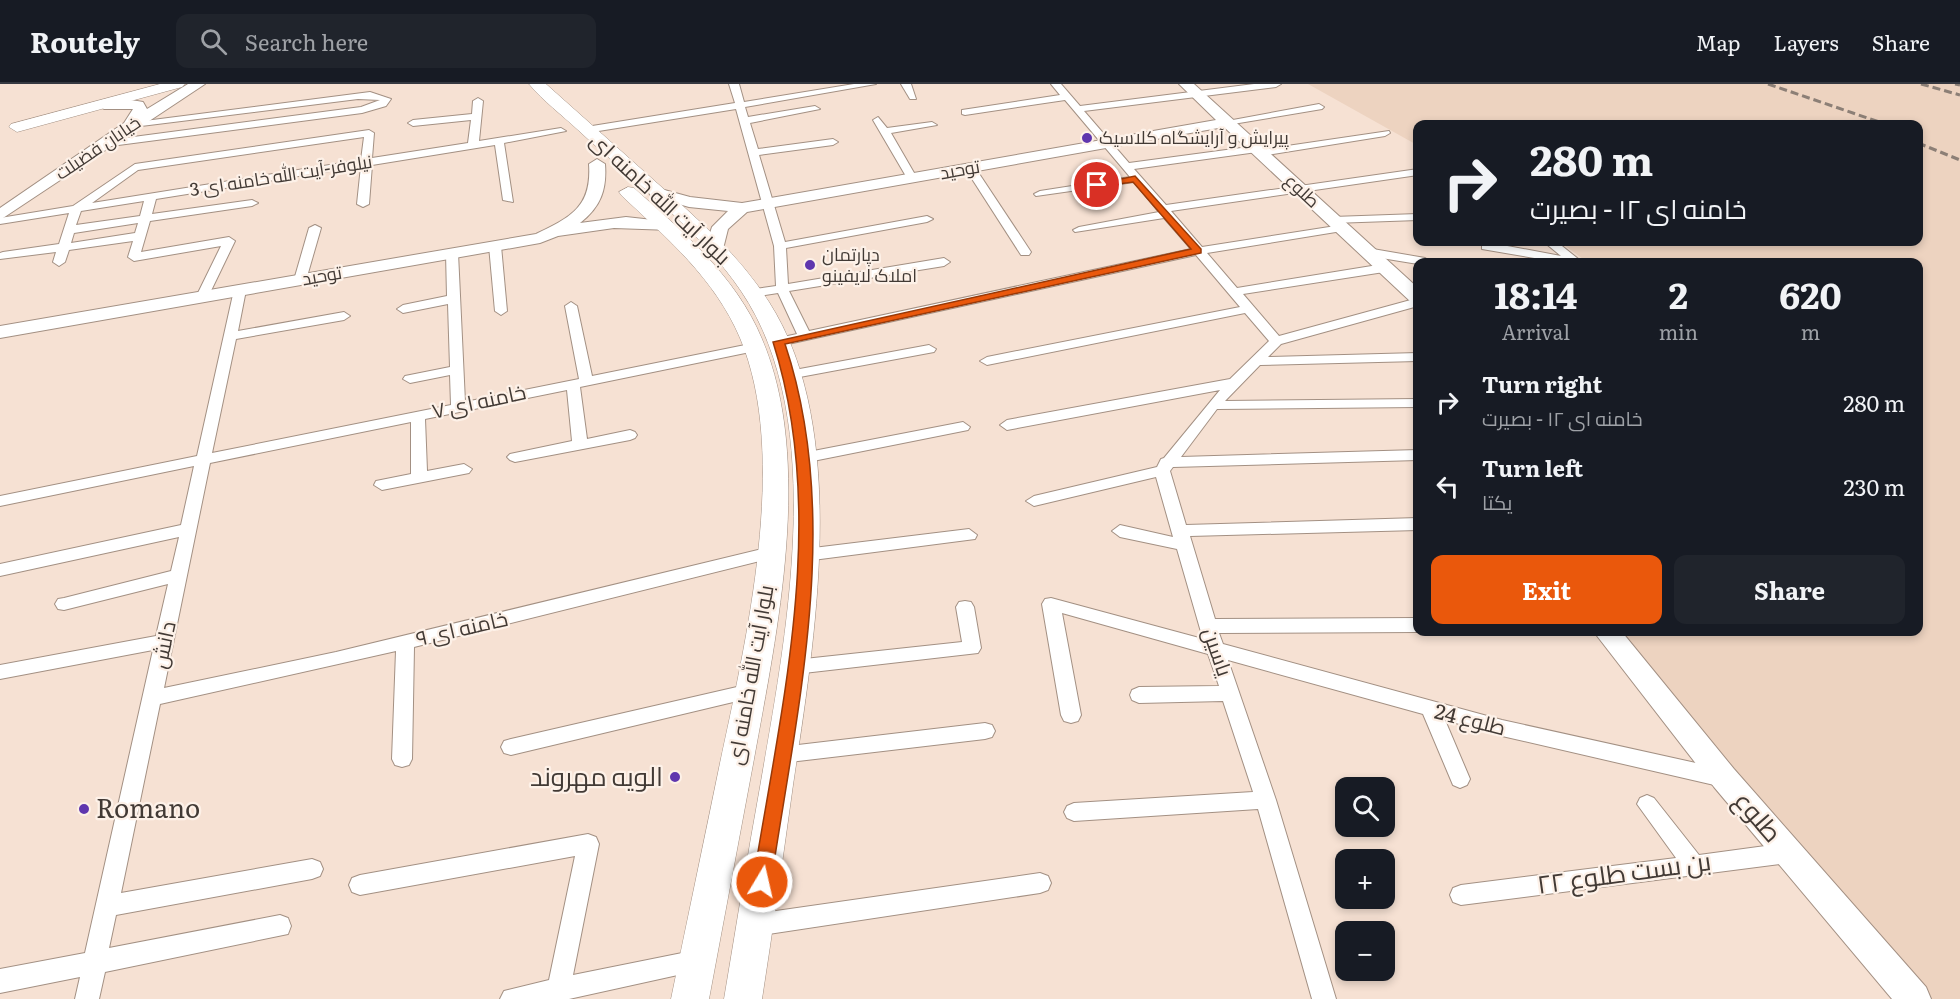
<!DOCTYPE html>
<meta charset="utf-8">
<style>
:root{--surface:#171b24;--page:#20242c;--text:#f1f3f6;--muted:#9ea1a6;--line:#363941;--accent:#ea580c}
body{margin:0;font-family:Literata,Cairo,serif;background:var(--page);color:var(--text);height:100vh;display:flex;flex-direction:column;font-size:22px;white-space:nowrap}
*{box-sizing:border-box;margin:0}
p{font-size:20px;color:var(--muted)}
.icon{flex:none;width:33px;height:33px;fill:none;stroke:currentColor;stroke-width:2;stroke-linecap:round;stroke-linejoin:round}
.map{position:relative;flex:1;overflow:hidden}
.sheet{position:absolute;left:1413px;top:174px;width:510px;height:378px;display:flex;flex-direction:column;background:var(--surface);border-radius:12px;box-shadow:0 3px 9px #0003}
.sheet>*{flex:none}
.hud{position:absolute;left:1413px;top:36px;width:510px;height:126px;border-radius:12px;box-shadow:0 3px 9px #0003;background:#171b24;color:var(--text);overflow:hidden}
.fabs{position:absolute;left:1335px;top:693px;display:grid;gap:12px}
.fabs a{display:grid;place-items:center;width:60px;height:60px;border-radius:12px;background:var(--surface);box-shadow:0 3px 9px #0003;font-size:30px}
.pin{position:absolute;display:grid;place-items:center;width:51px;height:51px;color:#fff;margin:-26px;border:3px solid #fff;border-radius:50%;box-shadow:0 2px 6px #0007}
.me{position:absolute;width:66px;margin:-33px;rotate:9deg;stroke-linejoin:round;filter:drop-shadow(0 0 4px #0008)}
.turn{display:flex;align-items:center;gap:21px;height:126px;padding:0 18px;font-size:27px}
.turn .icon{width:78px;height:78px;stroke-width:2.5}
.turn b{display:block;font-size:42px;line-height:51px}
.eta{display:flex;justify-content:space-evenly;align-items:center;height:102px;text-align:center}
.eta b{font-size:36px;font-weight:700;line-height:42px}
.action{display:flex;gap:12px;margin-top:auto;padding:12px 18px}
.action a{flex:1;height:69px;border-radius:12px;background:var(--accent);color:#fff;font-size:24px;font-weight:700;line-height:69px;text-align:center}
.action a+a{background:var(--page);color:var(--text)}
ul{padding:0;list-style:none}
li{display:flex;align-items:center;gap:18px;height:84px;padding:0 18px}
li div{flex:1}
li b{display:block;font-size:22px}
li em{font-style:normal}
header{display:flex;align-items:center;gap:36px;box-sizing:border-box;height:84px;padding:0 30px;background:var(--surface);border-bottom:2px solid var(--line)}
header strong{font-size:28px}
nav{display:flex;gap:33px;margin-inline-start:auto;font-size:21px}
.search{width:420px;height:54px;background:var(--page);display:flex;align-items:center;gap:15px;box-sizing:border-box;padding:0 21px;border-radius:12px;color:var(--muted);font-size:22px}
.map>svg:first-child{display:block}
</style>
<header>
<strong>Routely</strong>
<div class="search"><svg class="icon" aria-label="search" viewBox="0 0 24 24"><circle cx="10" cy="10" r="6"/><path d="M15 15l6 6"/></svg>Search here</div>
<nav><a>Map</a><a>Layers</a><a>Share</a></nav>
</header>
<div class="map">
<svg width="1960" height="915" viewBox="0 0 1960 915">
<rect width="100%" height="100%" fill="#f6e1d3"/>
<polygon fill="#edd3c0" points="1308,0 1960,0 1960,915 1929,915 1650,595 1616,548 1918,548 1918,178 1587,178 1560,158 1918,158 1918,40 1418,40 1417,61"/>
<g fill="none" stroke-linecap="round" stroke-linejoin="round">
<defs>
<g id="street">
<polygon points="729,0 739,0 744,18 854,0 876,0 745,23 748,33 815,22 820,25 750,39 758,65 833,55 838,58 833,61 759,71 785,158 927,132 933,135 927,138 786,164 788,200 944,174 950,178 944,182 789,207 809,247 1191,165 1164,134 1075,148 1073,146 1079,143 1159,128 1134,98 1036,112 1034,110 1040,107 1130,93 1065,16 965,31 962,30 962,26 1060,11 1051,0 1061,0 1080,22 1254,0 1281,0 1276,3 1084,27 1129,79 1256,62 1260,66 1389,47 1390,49 1385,52 1261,72 1257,68 1134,85 1166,121 1418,85 1418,91 1171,127 1202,163 1342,141 1348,144 1342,147 1207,169 1237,204 1384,180 1390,184 1384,188 1243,210 1279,252 1418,214 1418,222 1281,260 1268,273 1418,269 1418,277 1260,281 1225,317 1418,315 1418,323 1217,325 1181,373 1418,366 1418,376 1173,383 1170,387 1186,441 1418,434 1418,446 1190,452 1215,535 1418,534 1419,548 1219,549 1223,560 1502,636 1723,685 1730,688 1733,694 1730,700 1723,703 1502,652 1445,636 1470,695 1467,701 1460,704 1453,701 1423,630 1228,576 1276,716 1336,915 1312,915 1258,725 1074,737 1067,734 1064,728 1067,722 1074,719 1253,708 1223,617 1139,619 1132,616 1130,611 1132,606 1139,603 1219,602 1208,570 1062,529 1081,631 1078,637 1071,639 1064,637 1061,631 1042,520 1045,515 1051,514 1203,555 1177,465 1120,453 1112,447 1120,441 1173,453 1156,393 1034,422 1026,417 1034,412 1157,383 1161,375 1164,374 1220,306 1007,346 1000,341 1007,336 1230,295 1269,257 1245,229 987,281 980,277 987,273 1240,223 1196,171 779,262 774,261 774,255 797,250 778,209 753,213 747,209 749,206 776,202 774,162 736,25 586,49 581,46 586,43 735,19"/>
<polygon points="901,0 911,0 916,15 910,15"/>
<polygon points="370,8 391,15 386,22 362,29 103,63 98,60 103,57 361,23 380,16 358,15 125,44 124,42 129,39"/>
<path d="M 478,14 L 483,17 L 479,57 L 561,44 L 566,47 L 504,59 L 513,118 L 503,116 L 495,61 L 372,81 L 369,120 L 363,123 L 357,120 L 361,82 L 156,115 L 152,130 L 252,116 L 258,119 L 252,122 L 150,137 L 141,168 L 229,153 L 235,157 L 208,213 L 202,217 L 196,213 L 221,162 L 134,177 L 128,173 L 133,157 L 69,166 L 65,178 L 59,182 L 53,178 L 56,168 L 0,175 L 0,169 L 3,168 L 59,160 L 69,129 L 0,140 L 0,134 L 73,122 L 135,80 L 369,46 L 374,49 L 372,74 L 468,59 L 471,36 L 413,42 L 408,39 L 413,36 L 472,30 L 473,17 ZM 364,53 L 361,76 L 92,119 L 138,86 ZM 144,117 L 140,132 L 76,141 L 81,127 ZM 138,139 L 135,149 L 71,159 L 74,149 Z"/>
<polygon points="1319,20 1324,23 1322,25 1227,41 1222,38"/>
<polygon points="878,33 887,44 932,38 937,41 891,49 917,94 916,96 907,94 873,36"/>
<polygon points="966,82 974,82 1031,168 1029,171 1021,171 965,84"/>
<polygon points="1418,130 1418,136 1333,139 1327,136 1333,133"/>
<polygon points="315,141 321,144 306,196 300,200 296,199 294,196 309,144"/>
<polygon points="495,158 501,162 507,227 501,231 495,227 489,162"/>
<polygon points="1486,158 1561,172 1544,158 1557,158 1582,178 1558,178 1482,165 1482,159"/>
<polygon points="1367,164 1425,174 1431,178 1418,180 1363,171 1363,165"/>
<polygon points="452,165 458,169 465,318 579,295 565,222 571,218 577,222 592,292 755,259 762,263 755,267 580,303 587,355 630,346 635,348 637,351 635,354 630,356 515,378 510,376 507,373 510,370 572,357 567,306 425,335 427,387 464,380 472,385 469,389 382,406 374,401 376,397 411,390 411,338 210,379 164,604 336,568 770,463 778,469 776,473 414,563 412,675 409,681 402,683 395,681 392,675 396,567 160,620 121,809 312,775 320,778 323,785 320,792 312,795 116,831 109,864 280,831 288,834 291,842 288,850 105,888 99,915 75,915 80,893 0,909 0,885 85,869 153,566 0,595 0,581 156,552 168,500 64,526 58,525 55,520 58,515 64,514 171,487 179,453 0,492 0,480 181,441 194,382 0,422 0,412 197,372 234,206 240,202 246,206 238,247 344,228 350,232 344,236 236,255 212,369 451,321 450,291 410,299 403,295 405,292 450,283 448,220 403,229 397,225 403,221 447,212 446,169"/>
<polygon points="929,261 936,265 934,268 789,295 782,291 789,287"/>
<polygon points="963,338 970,343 968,346 803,379 795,374 803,369"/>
<polygon points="969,445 977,451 975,455 805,477 797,471 805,465"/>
<polygon points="965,517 971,518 974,523 981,564 978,569 795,590 788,588 786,583 788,578 795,576 962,558 956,523 959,518"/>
<polygon points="750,600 757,602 759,607 757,612 750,614 511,671 504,669 501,663 504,657 511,655"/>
<polygon points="985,639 992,641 995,647 992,653 985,655 781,679 774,677 771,671 774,665 781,663"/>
<polygon points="1647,711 1654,714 1699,771 1788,759 1796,762 1799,769 1796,776 1788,779 1461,821 1453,818 1450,811 1453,804 1461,801 1676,774 1637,720 1640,714"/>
<polygon points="588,750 596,753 599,760 573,891 697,866 705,869 709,877 705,885 569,915 500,915 504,907 549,896 575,772 360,811 352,808 349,801 352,794 360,791"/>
<polygon points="1040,789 1048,792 1051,799 1048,806 1040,809 755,852 747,849 744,841 747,833 755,830"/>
</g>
<g id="secondary">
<path d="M 188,0 L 205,0 L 0,136 L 0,124 L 124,39 L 133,25 L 104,25 L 97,21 L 99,18 C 114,15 128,15 143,18 L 147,25 Z"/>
<polygon points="1179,0 1194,0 1418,204 1418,219 1411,218 1224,43 747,128 728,145 724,161 715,166 706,161 712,143 728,127 689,123 651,112 649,109 657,104 690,113 742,119 1216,36"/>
<path d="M 597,75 L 605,80 C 607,105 601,123 580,139 L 626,133 L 671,138 L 673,142 L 671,146 L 614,144 L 558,152 L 540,159 L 0,254 L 0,242 L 536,150 C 571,133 592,123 589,80 Z"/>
<polygon points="1594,548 1622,548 1734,685 1926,903 1931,915 1892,915 1714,703"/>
</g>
<g id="primary">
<polygon points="160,0 185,0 182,3 17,48 9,43 11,40"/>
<path d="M 529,0 L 546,0 C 583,33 620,66 657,99 C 699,136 739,171 769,218 C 851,346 814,559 793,701 C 783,773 773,844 762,915 L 724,915 C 736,844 747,774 760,703 C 785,557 830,338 741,207 C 700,146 632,96 578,46 C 562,31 543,17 529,0 Z"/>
<path d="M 628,103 L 634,104 C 683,148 736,192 762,255 C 814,377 777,548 754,675 C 739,755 724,835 709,915 L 671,915 C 687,836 704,758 720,679 C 746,557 790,372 740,254 C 715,195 667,154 622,112 L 619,108 Z"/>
</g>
</defs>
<use href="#street" stroke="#a39083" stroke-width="2"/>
<use href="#secondary" stroke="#a39083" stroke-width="2"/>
<use href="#primary" stroke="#a39083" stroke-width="1"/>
<use href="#street" fill="#fff" fill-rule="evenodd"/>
<use href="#secondary" fill="#fff" fill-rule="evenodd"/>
<use href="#primary" fill="#fff" fill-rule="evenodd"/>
<g stroke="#8c7f76" stroke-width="3" stroke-dasharray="8 4" stroke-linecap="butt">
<polyline points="1768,0 1885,40"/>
<polyline points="1921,0 1960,11"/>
<polyline points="1955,0 1960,1"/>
<polyline points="1918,59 1960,76"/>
</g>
</g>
<path fill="#ea580c" stroke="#983908" stroke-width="1.5" d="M 1135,92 L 1201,165 L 1201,169 L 785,260 C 843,433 797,624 771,798 L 768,804 L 762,807 L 755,804 L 753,798 C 781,623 829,433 773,258 L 1191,165 L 1133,98 L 1097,103 L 1092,101 Z"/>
<g fill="#5f36ae" stroke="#fdf1e8" stroke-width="2">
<circle cx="1087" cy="54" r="6"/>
<circle cx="810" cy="181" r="6"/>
<circle cx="675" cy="693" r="6"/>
<circle cx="84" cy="725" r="6"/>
</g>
<g text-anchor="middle" stroke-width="4.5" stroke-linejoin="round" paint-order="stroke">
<g font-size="18" fill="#423a35" stroke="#fdf1e8" text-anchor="start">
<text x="1099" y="60">پیرایش و آرایشگاه کلاسیک</text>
<text x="822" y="177">دپارتمان<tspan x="822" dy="21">املاک لایفینو</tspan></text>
</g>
<g font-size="18" fill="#423a35" stroke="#fdf1e8">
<text transform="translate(98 64) rotate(-34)" y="6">خیابان فضیلت</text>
<text transform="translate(960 86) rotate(-10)" y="6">توحید</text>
<text transform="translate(281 92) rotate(-9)" y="6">نیلوفر-آیت الله خامنه ای 3</text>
<text transform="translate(1302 107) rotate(43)" y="6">طلوع</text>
<text transform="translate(322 192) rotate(-10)" y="6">توحید</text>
</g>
<g font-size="21" fill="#423a35" stroke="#fdf1e8">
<text transform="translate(660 115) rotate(43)" y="7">بلوار آیت الله خامنه ای</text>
<text transform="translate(479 318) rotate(-12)" y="7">خامنه ای ۷</text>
<text transform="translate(462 545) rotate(-13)" y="7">خامنه ای ۹</text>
<text transform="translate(164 561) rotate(-78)" y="7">دانش</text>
<text transform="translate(1217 568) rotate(71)" y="7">یاسین</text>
<text transform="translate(751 591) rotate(-80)" y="7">بلوار آیت الله خامنه ای</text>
<text transform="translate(1470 636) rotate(14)" y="7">طلوع 24</text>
</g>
<g font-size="26" fill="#423a35" stroke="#fdf1e8" text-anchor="end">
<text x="663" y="702">الویه مهروند</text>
<text x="96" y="734" text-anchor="start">Romano</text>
</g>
<g font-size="26" fill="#423a35" stroke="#fdf1e8">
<text transform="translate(1758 733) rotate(49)" y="9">طلوع</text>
<text transform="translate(1624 789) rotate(-8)" y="9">بن بست طلوع ۲۲</text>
</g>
</g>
</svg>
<div class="fabs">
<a><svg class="icon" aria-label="search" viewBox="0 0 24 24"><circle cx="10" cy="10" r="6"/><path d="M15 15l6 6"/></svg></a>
<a>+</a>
<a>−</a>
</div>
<div class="pin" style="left:1097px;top:101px;background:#d93025"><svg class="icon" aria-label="arrive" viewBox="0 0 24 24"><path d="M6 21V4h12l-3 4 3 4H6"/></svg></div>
<svg class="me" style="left:762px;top:798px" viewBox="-20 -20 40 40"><circle r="17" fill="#ea580c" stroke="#fff" stroke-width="3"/><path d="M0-11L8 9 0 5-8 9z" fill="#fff"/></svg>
<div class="hud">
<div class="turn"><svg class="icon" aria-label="right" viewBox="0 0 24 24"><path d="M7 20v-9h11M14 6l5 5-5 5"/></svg><div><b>280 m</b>خامنه ای ۱۲ - بصیرت</div></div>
</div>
<section class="sheet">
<div class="eta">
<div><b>18:14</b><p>Arrival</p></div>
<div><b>2</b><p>min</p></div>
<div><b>620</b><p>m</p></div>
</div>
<ul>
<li><svg class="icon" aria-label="right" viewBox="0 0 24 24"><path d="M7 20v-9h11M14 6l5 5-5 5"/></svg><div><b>Turn right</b><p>خامنه ای ۱۲ - بصیرت</p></div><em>280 m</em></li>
<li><svg class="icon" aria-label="left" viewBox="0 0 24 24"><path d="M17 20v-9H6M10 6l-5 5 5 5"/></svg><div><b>Turn left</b><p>یکتا</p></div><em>230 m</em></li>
</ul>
<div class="action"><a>Exit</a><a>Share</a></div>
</section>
</div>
